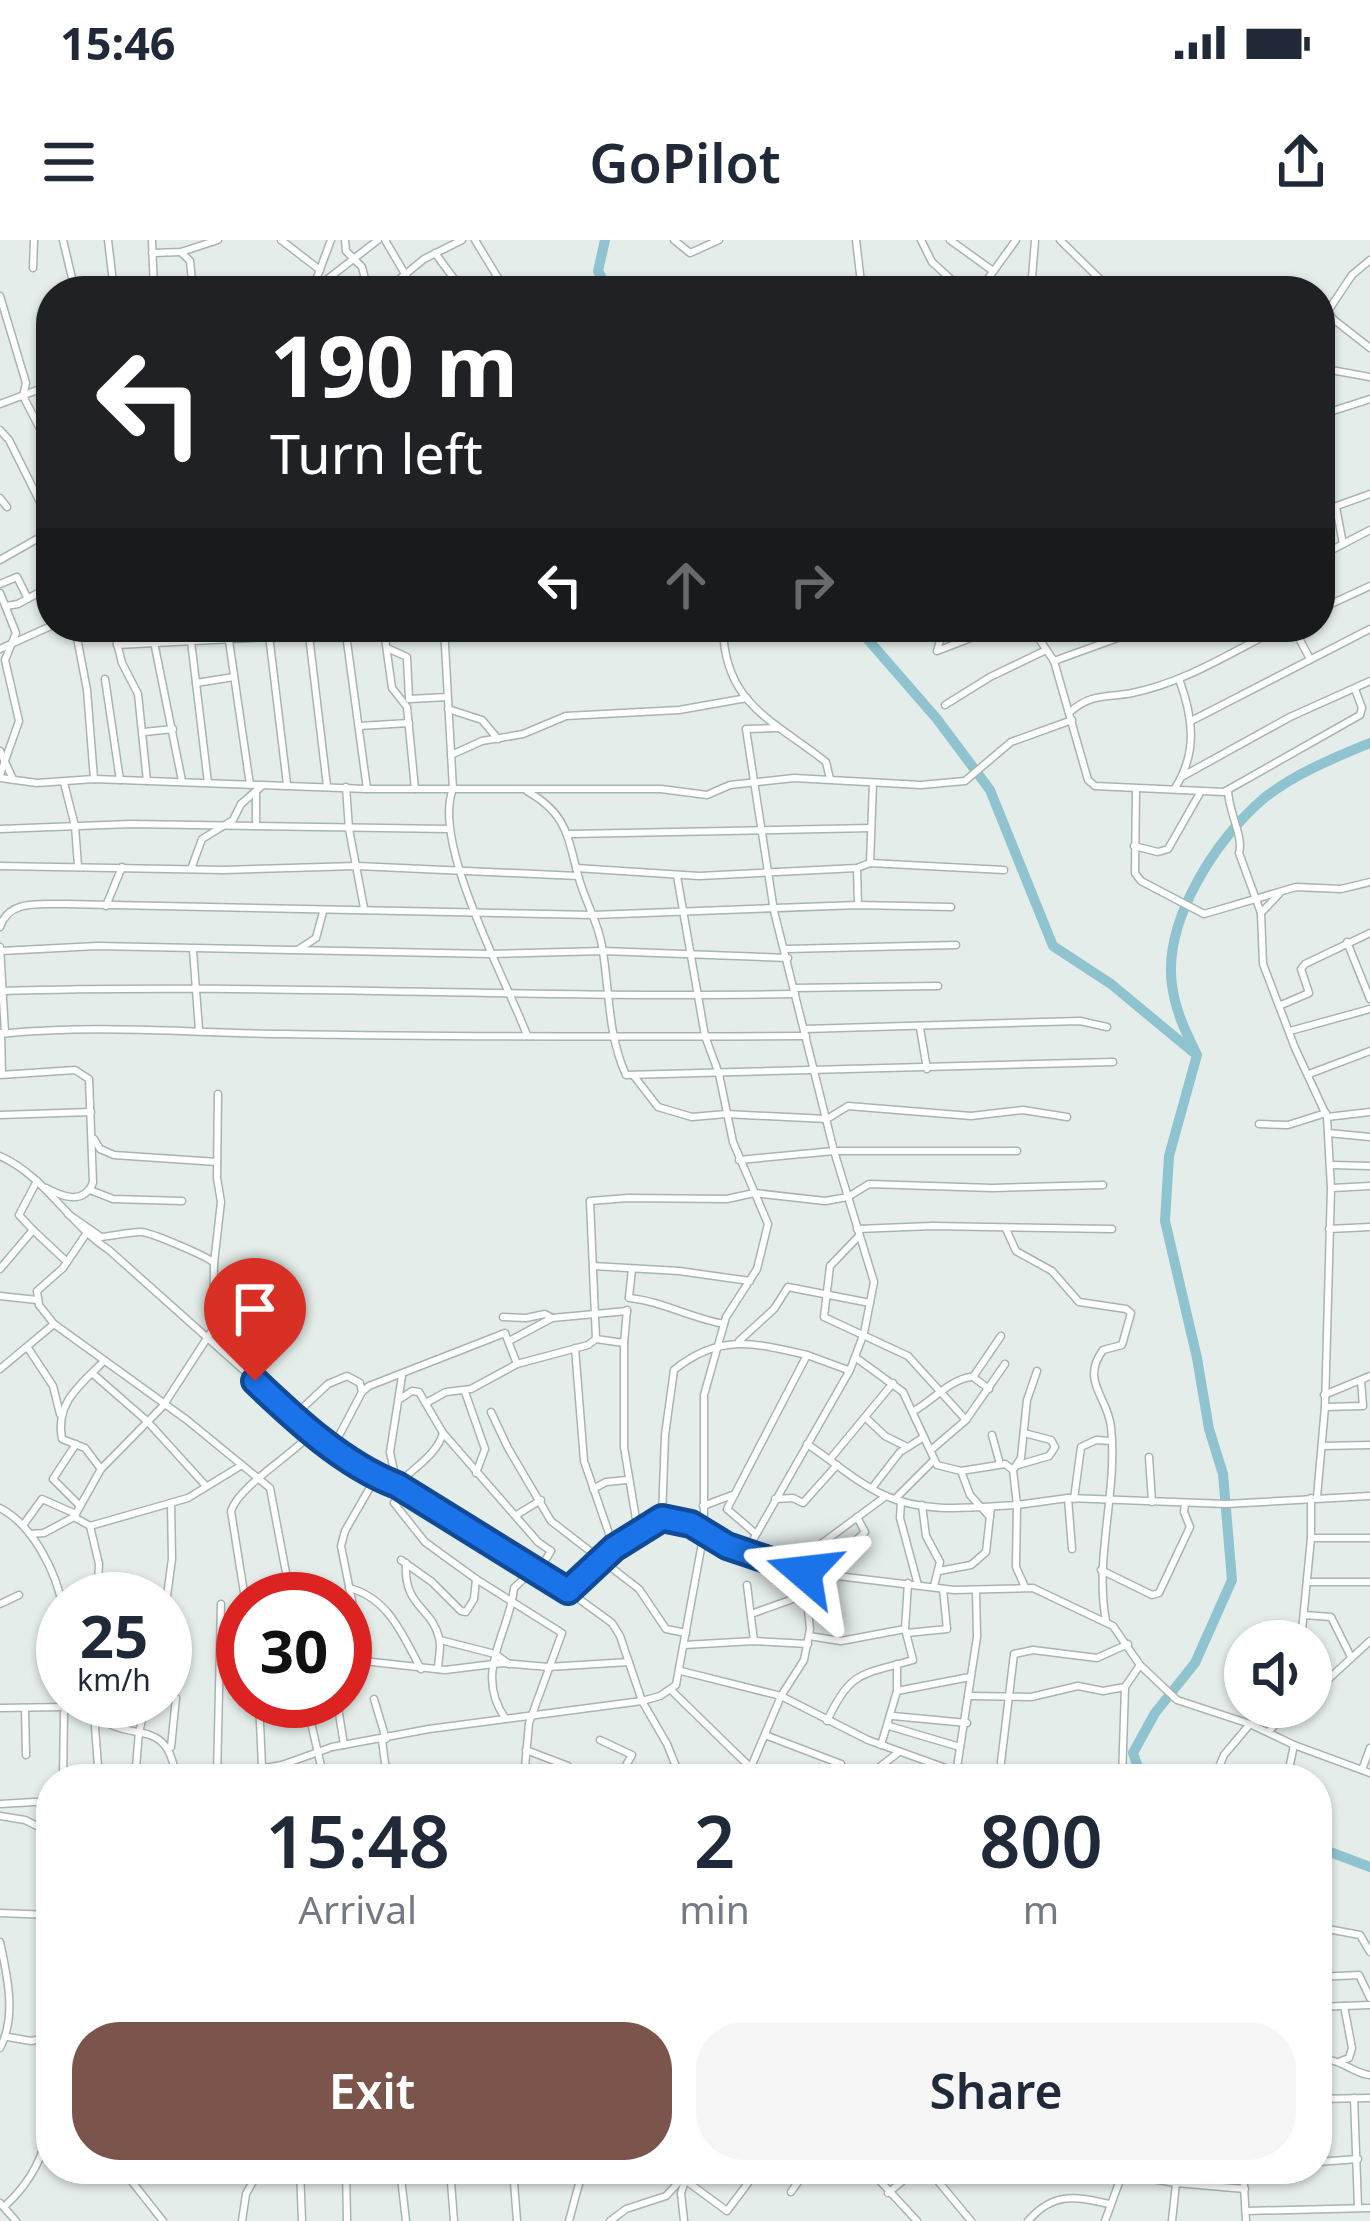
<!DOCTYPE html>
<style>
:root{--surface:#fff;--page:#f6f6f7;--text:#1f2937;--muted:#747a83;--accent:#7b554b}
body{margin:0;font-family:"Noto Sans",sans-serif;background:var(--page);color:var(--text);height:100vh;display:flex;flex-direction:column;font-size:45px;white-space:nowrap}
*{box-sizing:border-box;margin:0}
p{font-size:39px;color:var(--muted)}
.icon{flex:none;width:66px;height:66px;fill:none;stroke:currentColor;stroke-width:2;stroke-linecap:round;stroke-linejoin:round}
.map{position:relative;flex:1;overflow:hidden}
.panel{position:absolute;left:36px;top:1524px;width:1296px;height:420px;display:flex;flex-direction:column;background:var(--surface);border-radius:48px;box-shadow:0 3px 9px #0004}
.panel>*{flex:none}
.banner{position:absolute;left:36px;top:36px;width:1299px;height:366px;border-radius:48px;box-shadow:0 3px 9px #0004;background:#202124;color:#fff;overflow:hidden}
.controls{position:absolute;left:1224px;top:1380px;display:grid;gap:24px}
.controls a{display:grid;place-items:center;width:108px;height:108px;border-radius:50%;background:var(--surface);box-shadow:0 3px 9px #0004;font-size:60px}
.speed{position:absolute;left:36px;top:1332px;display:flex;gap:24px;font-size:60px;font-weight:700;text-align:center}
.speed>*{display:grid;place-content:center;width:156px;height:156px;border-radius:50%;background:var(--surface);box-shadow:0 3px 9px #0004;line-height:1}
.speed small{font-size:30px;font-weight:400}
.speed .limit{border:18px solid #d22;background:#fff;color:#111}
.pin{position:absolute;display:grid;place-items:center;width:102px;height:102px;color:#fff;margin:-123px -51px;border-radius:50% 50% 50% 0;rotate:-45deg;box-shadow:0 0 12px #0007}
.pin .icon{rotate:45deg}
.me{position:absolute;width:132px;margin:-66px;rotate:287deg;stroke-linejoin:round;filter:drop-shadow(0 0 9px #0008)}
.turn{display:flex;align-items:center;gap:42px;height:252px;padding:0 36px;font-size:54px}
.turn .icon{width:156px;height:156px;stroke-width:2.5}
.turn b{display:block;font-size:84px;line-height:102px}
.lanes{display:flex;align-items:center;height:114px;padding:0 36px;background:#0003;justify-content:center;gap:60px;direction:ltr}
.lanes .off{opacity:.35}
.eta{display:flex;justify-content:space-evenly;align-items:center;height:204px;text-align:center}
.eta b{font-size:72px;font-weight:600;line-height:84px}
.action{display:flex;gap:24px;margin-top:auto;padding:24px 36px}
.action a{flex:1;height:138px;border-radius:48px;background:var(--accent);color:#fff;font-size:48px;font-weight:600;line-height:138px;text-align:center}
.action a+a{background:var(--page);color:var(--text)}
.status{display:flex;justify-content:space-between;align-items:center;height:84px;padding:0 60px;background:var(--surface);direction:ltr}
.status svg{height:33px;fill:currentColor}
header{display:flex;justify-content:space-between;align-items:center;height:156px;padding:0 36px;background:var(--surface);font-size:54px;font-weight:600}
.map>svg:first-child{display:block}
</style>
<div class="status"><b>15:46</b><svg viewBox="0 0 49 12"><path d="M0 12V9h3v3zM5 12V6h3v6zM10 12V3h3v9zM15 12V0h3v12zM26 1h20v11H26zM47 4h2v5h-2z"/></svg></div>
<header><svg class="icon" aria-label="menu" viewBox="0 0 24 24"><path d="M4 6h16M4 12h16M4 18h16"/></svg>GoPilot<svg class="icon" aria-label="share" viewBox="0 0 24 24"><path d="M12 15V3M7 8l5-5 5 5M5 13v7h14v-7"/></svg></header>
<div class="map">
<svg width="1370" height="1981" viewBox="0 0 1370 1981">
<rect width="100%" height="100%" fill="#e4ede9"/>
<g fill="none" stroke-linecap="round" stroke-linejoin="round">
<g stroke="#8fc3cf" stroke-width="10">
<polyline points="605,0 598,31 609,51"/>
<polyline points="857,387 937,479 990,550 1053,706 1111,744 1193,812"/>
<path d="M 1142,1539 L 1133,1513 L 1155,1473 L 1195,1423 L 1232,1340 L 1223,1234 L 1209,1189 L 1197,1118 L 1165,981 L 1169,916 L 1197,815 C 1186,793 1175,770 1172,745 C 1163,681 1216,599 1263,559 C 1294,534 1334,518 1370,503"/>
<polyline points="1317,1607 1370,1627"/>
</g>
<defs>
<g id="minor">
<polyline points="63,0 75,51"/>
<polyline points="108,0 114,51"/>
<polyline points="152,0 154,51"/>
<polyline points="281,0 320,30"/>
<polyline points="345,0 346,11 362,27 368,51"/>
<polyline points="385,0 415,51"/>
<polyline points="475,0 506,51"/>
<polyline points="674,0 690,13 719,0"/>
<polyline points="856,0 862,51"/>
<polyline points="921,0 932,22 964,51"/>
<polyline points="950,0 993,31"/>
<polyline points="1060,0 1112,51"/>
<polyline points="181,12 190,21 193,51"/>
<polyline points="152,13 181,12 218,0"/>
<polyline points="435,13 463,51"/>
<polyline points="1370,20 1352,35 1328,71 1333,79 1370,108"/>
<polyline points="33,28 34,0"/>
<polyline points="313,48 331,0"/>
<polyline points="312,51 378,0"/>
<polyline points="385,51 424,19 462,0"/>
<polyline points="979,51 1016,0"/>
<polyline points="1031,51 1035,0"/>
<polyline points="0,56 26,143 23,156 51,210"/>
<polyline points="1320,128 1370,137"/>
<polyline points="0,164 51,145"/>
<polyline points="1320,175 1370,159"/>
<polyline points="0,190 9,200 51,284"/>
<polyline points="0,258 7,267"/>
<polyline points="1336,267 1343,304"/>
<polyline points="1320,272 1370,254"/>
<polyline points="1320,316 1370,290"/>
<polyline points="0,320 51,291"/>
<polyline points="0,344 17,337 27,357"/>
<polyline points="0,353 16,393 5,420 19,481 0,535"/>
<polyline points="6,366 18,364 51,346"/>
<polyline points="1320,369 1370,346"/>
<polyline points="75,387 87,450 94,539"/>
<polyline points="113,387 122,423 138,454 147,541"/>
<polyline points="151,387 182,541"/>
<polyline points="227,387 250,545"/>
<polyline points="268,387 287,544"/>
<polyline points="308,387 327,546"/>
<polyline points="345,387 367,549"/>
<path d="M 444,387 L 453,549 C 431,602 506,740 527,795"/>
<path d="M 723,387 C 724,464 773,480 826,522 L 830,539"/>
<polyline points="944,387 937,411 999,387"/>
<polyline points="1031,387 1054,421 1088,540 1095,546 1224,552 1360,475 1362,468 1355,449"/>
<polyline points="1293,387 1309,417"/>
<polyline points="384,391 392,448 407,467 415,549"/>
<polyline points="191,401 208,543"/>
<polyline points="117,405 270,397 345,388 445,394"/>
<polyline points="387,408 407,417 409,459"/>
<polyline points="0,409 51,386"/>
<polyline points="1054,421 1148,387"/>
<polyline points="105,439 120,540"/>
<polyline points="196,443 234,437"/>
<polyline points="410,459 447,457"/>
<polyline points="945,465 990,437 1046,410"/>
<polyline points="448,469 482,480 498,499"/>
<path d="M 1070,472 C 1091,453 1107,458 1132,453 C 1187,442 1233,411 1282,387"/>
<polyline points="1193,480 1370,389"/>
<polyline points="359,486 409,483"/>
<polyline points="144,492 173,489"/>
<polyline points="0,511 12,537"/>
<polyline points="451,515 482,501 523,494 566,476 679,470 747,458"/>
<polyline points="1183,536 1290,477 1370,441"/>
<polyline points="0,538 37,543 94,539 367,549 661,549 707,555 730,545 794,538 921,545 965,541 1011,502 1072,480"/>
<polyline points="64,543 75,586 78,626"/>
<polyline points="346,547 349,589 364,668"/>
<path d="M 1175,548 C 1198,512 1193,477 1179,439"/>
<polyline points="1136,550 1135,633 1141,641 1204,674 1296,647 1341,649 1370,642"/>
<path d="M 1228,550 C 1228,571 1244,597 1239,613 L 1261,673 L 1263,724 L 1295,808 L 1327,877 L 1331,948 L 1325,1167 L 1317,1257"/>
<path d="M 527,551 C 567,574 567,595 578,635 C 584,660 598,681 602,706 C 610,751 607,793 626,835 L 1113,822"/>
<polyline points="256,552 256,585"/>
<polyline points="0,589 131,584 448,589"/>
<polyline points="570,594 871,588"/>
<polyline points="1134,606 1158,612 1168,609 1200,553"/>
<polyline points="870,623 873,543"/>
<polyline points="0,626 224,630 357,626 578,636"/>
<polyline points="576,628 699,636 857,628 870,623 1004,630"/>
<polyline points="857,628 858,665"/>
<polyline points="191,629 202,599 233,580 241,564 263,545"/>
<polyline points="106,666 122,627"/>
<polyline points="1261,673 1279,654"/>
<path d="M 0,687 C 9,659 39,665 65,664 L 593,675 L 858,665 L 951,667"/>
<polyline points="1347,702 1370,759"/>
<polyline points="0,707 5,793"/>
<polyline points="299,709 316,698 323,672"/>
<polyline points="785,709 956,705"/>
<polyline points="193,710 199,790"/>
<polyline points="1,711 97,706 491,714 603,711 788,718"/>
<polyline points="794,748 938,746"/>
<path d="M 0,751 C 265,743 530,759 795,754"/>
<polyline points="1281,765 1309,753 1301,729 1305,724 1370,693"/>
<polyline points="920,788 927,829"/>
<polyline points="804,789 1080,781 1107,787"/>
<polyline points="1290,791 1370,769"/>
<polyline points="1,793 2,834"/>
<path d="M 0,794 C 96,784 188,793 283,794 C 458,797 632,797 806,796"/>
<polyline points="1309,834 1370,811"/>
<path d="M 0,835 L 75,830 L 89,839 L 93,943 C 83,965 63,957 46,948"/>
<polyline points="634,836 658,867 692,877 726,874 827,879 848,866 971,876 1023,870 1067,877"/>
<polyline points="0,875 91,872"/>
<polyline points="1327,877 1370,872"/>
<polyline points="1259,884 1288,885 1326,873"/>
<polyline points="1328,893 1370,897"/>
<polyline points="94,899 100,909 114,915 217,922"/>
<path d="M 0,916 C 45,936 68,983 109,1010 L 313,1192 L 376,1237 L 402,1248 L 568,1351 L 612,1383 L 620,1396 L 642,1461 L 667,1504 L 681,1539"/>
<polyline points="739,920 834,911 1017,911"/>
<polyline points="1332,925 1370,926"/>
<polyline points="1332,948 1370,946"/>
<polyline points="90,950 113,959 182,961"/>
<polyline points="68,974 101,997"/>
<polyline points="857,989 932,986 1112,989"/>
<path d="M 1006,989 L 1016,1011 L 1052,1031 L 1079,1062 L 1126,1069 L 1131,1073 L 1122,1105 L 1103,1110 C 1080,1141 1108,1157 1111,1187 C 1118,1252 1094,1317 1106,1381"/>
<polyline points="1329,989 1370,987"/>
<polyline points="34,991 66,1021"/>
<polyline points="86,994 63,1028 37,1051 39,1065 54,1084 187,1180 270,1248 291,1359"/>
<polyline points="859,996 830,1026 824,1077 908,1116 966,1180"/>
<path d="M 101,997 C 114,996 128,992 141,992 C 150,992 209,1017 214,1023"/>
<polyline points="593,1026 679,1031 750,1041"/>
<polyline points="0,1029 33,990 19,975 37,941"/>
<polyline points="0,1056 37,1060"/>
<polyline points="629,1057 632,1029"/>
<path d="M 629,1058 C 661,1061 691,1078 724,1084"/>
<polyline points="503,1077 526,1078 545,1074 552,1078"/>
<polyline points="509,1101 552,1078 627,1071"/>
<polyline points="739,1101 774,1069 788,1047 870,1063"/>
<polyline points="624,1103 627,1070"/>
<polyline points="28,1108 53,1146 60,1174"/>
<polyline points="575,1108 584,1221 614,1308"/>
<polyline points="855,1117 903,1152 937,1225 961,1231 1005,1224 1013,1230"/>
<polyline points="0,1129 54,1084"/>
<polyline points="92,1133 147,1181 206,1246"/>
<polyline points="989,1149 973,1137 1001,1096"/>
<polyline points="465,1152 485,1209 476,1233"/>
<polyline points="1324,1155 1370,1136"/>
<path d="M 400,1159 L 412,1151 L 419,1152 L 443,1193 C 437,1215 413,1228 397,1245 L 390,1212 L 402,1136"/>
<polyline points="426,1163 446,1152 471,1149 517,1124 588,1105 596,1099"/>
<polyline points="1325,1167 1363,1166 1361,1140"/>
<path d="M 914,1171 C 932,1161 951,1139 971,1137"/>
<polyline points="491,1172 508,1208 551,1281 639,1349 666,1389 686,1393"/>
<polyline points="294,1176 328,1144 347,1136 360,1143 362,1152"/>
<polyline points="865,1177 885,1196 907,1207"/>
<polyline points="443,1193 538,1302 551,1311 538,1332"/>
<polyline points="992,1195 1000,1224"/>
<polyline points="76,1204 53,1239 80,1266"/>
<path d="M 807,1204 C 833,1221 858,1244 886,1256 C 927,1274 974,1267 1017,1265 L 1013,1230 L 1021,1218 L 1027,1160 L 1037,1131"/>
<polyline points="1322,1206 1370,1205"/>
<polyline points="333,1207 362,1152 369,1146 505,1093 517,1124"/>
<polyline points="931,1210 966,1180 1005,1124"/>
<polyline points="1149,1217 1152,1262"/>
<polyline points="831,1218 893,1143"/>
<polyline points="1018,1225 1049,1216 1055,1207 1051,1200 1024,1193"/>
<path d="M 101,1229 L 85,1208 L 62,1199 C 55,1163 80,1145 104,1121"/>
<polyline points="961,1231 970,1255 990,1277"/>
<polyline points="402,1248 394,1263 425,1302 476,1339 562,1393 529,1483 524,1539"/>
<polyline points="872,1248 900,1212 924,1197"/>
<polyline points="593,1249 606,1242 627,1240"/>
<polyline points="1068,1258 1072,1309"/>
<polyline points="775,1259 793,1258 803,1263 837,1225"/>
<polyline points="895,1259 933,1221"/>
<polyline points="1074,1259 1081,1207 1096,1200 1111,1201"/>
<polyline points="901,1261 900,1278 918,1345"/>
<polyline points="922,1265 926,1296 940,1322 934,1346"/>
<polyline points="703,1266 735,1254"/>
<path d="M 0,1268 C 33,1285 57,1333 63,1369"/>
<polyline points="518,1274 541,1260"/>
<polyline points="74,1277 101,1229 163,1166 213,1089 214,1023 221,962 217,938 218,854"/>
<path d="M 662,1278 L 665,1195 L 674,1130 C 719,1093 755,1103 807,1115"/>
<polyline points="24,1284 42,1259 76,1274"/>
<polyline points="90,1286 99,1324 97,1359"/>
<polyline points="638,1291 624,1207 624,1103 596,1099 590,961 628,958 727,959 754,953 825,961 848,957 869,944 992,948 1103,945"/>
<polyline points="755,1293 727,1269 807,1115 848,1130"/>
<polyline points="30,1294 44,1293 74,1277 90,1286 188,1258 242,1225"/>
<polyline points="1311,1298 1370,1298"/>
<polyline points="745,1314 850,1130 864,1093 874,1042 834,911 774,671 746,489 778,488"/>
<polyline points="401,1320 432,1342 461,1371 466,1372 474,1359 476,1339"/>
<path d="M 406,1323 C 403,1367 432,1367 439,1398 C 442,1407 438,1419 438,1429"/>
<polyline points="1101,1330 1152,1355 1159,1353 1190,1287 1184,1272 1185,1263"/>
<polyline points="801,1331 817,1307 886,1256"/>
<polyline points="939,1331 971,1325 986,1312 991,1267"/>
<polyline points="822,1332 865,1292 857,1277"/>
<polyline points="1308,1342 1370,1342"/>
<polyline points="747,1345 754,1401"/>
<polyline points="1025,1347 1016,1327 1017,1265 1068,1258 1226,1264 1370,1256"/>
<path d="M 349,1348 C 389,1358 403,1396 421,1429"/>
<polyline points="568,1351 638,1291 668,1278 691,1284 745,1314 804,1332 954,1350 1033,1348 1113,1386 1140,1425 1177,1460 1250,1484 1294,1505 1370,1533"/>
<path d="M 245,1359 L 231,1271 C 239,1246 291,1216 313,1192"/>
<polyline points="0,1364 19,1355"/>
<polyline points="165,1371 172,1319 171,1263"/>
<polyline points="751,1374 807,1354"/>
<polyline points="1304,1375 1331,1377 1351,1417"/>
<polyline points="907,1393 947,1389 943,1349"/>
<polyline points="809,1396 841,1401 905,1389"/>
<polyline points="440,1400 495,1414 509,1424"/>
<polyline points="1301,1401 1311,1298 1311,1258"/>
<polyline points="684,1405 754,1401 808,1404"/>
<polyline points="345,1409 355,1400 357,1386 341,1306 345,1291 376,1237"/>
<polyline points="345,1419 445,1430 502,1423 548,1427 629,1422"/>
<polyline points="681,1431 781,1456 868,1500 976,1539"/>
<polyline points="672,1451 751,1528"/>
<polyline points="897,1451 970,1437"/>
<polyline points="1311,1455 1370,1401"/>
<polyline points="970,1456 1031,1457 1078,1446 1103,1451 1125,1447"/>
<polyline points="374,1459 386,1499"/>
<polyline points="93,1461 99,1539"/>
<polyline points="259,1461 262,1527"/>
<polyline points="306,1461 324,1539"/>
<polyline points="337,1461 344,1505"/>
<polyline points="0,1468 65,1467"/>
<polyline points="25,1468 26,1515"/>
<path d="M 94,1473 C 129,1507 168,1472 176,1539"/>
<polyline points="893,1476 967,1483"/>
<path d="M 505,1478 C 473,1432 510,1392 514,1348 L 534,1329"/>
<path d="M 827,1481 C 851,1429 863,1435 913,1420 L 905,1389 L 908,1343"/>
<polyline points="889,1486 960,1507"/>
<polyline points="1268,1492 1293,1467"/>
<polyline points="765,1495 841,1524"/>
<polyline points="382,1500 387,1539"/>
<polyline points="600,1500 632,1515 618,1539"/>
<polyline points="881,1505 897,1451 897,1424"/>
<polyline points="171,1507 176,1458"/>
<polyline points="526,1510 568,1526"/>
<polyline points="1362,1530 1370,1508"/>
<polyline points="956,1534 977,1397 976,1351"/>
<polyline points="217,1536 221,1364"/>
<polyline points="63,1539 64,1473 68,1461"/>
<polyline points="135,1539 139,1492 147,1461"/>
<polyline points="201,1539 282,1525 332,1507 429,1489 642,1461 660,1456 676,1445 704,1292 704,1155 726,1077 757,1029 768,984 733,902 719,834 705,796 677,636"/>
<polyline points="746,1539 781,1456 804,1420 810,1389 804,1332"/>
<polyline points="816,1539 841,1524"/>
<polyline points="864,1539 899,1512"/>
<polyline points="999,1539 1014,1414 1033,1410 1097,1418 1128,1404"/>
<polyline points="1122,1539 1125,1447 1140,1425"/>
<polyline points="1214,1539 1224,1515 1250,1484"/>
<polyline points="1287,1539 1294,1505"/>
<polyline points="42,1563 43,1584 51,1594"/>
<polyline points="0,1564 51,1561"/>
<polyline points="0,1576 25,1580 47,1591"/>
<polyline points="0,1673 51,1675"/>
<polyline points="1317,1687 1360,1695 1370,1712"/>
<path d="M 0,1702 C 7,1735 17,1776 0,1808"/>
<polyline points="1317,1737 1359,1735 1370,1758"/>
<polyline points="1317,1767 1370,1765"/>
<polyline points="8,1797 31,1801 51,1797"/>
<path d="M 1317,1818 C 1343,1819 1356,1835 1370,1835"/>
<polyline points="1341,1821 1349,1818 1352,1808 1344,1766"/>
<polyline points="1354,1858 1358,1966"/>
<polyline points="1317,1859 1370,1858"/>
<polyline points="1317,1922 1358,1919"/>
<polyline points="122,1929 163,1981"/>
<polyline points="300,1929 302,1981"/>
<polyline points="346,1929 347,1981"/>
<polyline points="400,1929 406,1981"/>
<polyline points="450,1929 454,1981"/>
<polyline points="513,1929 517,1981"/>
<polyline points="560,1929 580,1940 569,1981"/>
<polyline points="869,1929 917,1981"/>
<polyline points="928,1929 971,1981"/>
<polyline points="1091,1929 1176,1943 1245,1949"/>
<polyline points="1243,1929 1246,1981"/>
<polyline points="580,1940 590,1929"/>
<polyline points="685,1940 727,1971 748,1943"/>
<polyline points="791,1952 807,1929"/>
<polyline points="888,1953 917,1929"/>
<polyline points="0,1963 16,1981"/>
<path d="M 5,1966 C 31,1942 44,1916 51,1881"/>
<polyline points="1246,1971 1370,1968"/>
<polyline points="242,1981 246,1954 260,1929"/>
<polyline points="610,1981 626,1969 666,1956 688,1932"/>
<polyline points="684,1981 681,1953 686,1938"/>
<path d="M 1028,1981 C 1053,1952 1075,1956 1109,1964"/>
<polyline points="1105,1981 1124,1929"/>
<polyline points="1172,1981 1176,1943"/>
</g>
</defs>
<use href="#minor" stroke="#a7b5b0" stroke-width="9"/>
<use href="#minor" stroke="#fff" stroke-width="6"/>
</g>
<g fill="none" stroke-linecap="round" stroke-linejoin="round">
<defs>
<path id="route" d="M 255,1141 C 296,1180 344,1225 397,1245 L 568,1351 L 614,1308 L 662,1278 L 691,1284 L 727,1306 L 804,1332"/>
</defs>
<use href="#route" stroke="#114b97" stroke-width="30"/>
<use href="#route" stroke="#1a73e8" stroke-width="21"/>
</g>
</svg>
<div class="controls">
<a><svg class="icon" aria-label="sound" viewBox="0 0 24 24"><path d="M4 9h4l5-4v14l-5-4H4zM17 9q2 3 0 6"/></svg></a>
</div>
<div class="speed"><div>25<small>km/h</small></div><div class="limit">30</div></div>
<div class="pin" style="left:255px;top:1141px;background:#d93025"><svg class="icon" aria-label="arrive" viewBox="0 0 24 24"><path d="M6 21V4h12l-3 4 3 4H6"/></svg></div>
<svg class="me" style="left:804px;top:1332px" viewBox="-20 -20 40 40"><path d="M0-17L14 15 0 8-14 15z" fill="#1a73e8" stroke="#fff" stroke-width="4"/></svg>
<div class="banner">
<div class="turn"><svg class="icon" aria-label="left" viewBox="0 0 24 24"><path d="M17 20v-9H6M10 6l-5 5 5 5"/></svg><div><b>190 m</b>Turn left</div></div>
<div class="lanes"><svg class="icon" aria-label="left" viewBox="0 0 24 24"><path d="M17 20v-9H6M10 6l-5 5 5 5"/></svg><svg class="icon off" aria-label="ahead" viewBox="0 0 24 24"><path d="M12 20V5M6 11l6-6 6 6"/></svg><svg class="icon off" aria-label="right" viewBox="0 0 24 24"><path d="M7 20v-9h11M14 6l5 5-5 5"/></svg></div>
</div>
<section class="panel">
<div class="eta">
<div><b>15:48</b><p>Arrival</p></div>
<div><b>2</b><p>min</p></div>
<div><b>800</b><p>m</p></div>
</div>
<div class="action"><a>Exit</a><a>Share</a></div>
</section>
</div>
